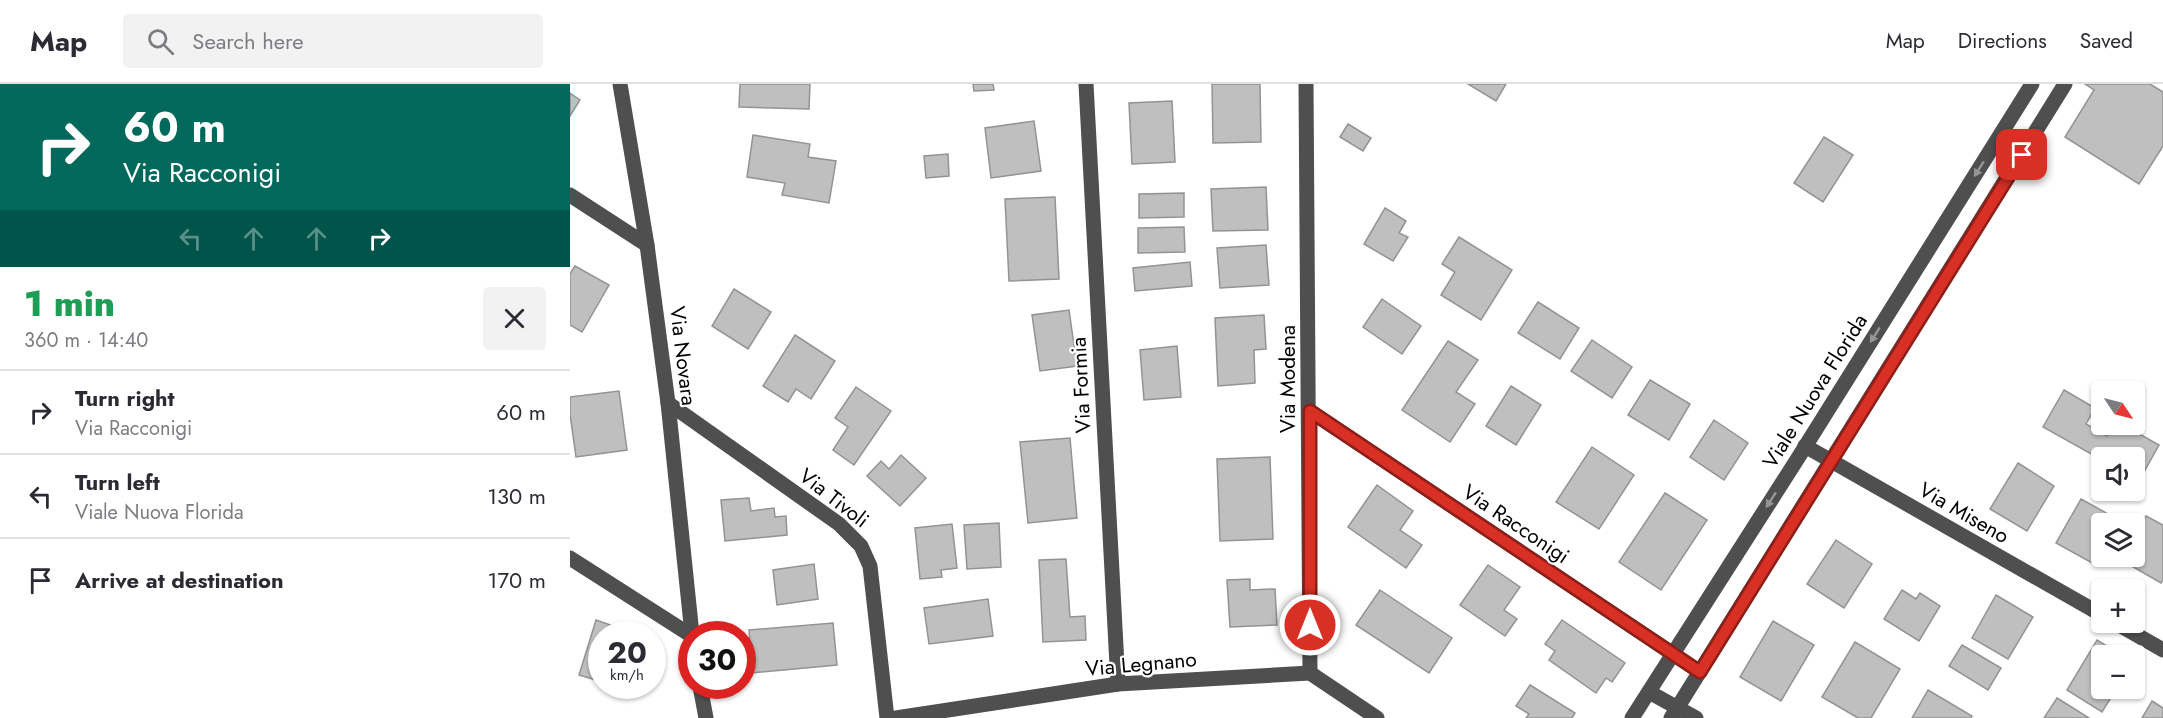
<!DOCTYPE html>
<meta charset="utf-8">
<style>
:root{--surface:#fff;--page:#f2f2f3;--text:#2b2b33;--muted:#7c7c81;--line:#e1e1e2}
body{margin:0;font-family:Jost,sans-serif;background:var(--page);color:var(--text);height:100vh;display:flex;flex-direction:column;font-size:22px;white-space:nowrap}
*{box-sizing:border-box;margin:0}
p{font-size:20px;color:var(--muted)}
.icon{flex:none;width:33px;height:33px;fill:none;stroke:currentColor;stroke-width:2;stroke-linecap:round;stroke-linejoin:round}
.map{position:relative;flex:1;overflow:hidden}
.details{display:flex;flex-direction:column;background:var(--surface);width:570px}
.details>*{flex:none}
.banner{background:#00695c;color:#fff;overflow:hidden}
.needle{width:39px;rotate:125deg}
.fabs{position:absolute;left:1521px;top:297px;display:grid;gap:12px}
.fabs a{display:grid;place-items:center;width:54px;height:54px;border-radius:6px;background:var(--surface);box-shadow:0 2px 4px #0004;font-size:30px}
.speed{position:absolute;left:18px;top:537px;display:flex;gap:12px;font-size:30px;font-weight:700;text-align:center}
.speed>*{display:grid;place-content:center;width:78px;height:78px;border-radius:50%;background:var(--surface);box-shadow:0 2px 4px #0004;line-height:1}
.speed small{font-size:15px;font-weight:400}
.speed .limit{border:9px solid #d22;background:#fff;color:#111}
.pin{position:absolute;display:grid;place-items:center;width:51px;height:51px;color:#fff;margin:-26px;border-radius:12px;box-shadow:0 3px 9px #0006}
.me{position:absolute;width:66px;margin:-33px;rotate:0deg;stroke-linejoin:round;filter:drop-shadow(0 0 4px #0008)}
.turn{display:flex;align-items:center;gap:21px;height:126px;padding:0 24px;font-size:27px}
.turn .icon{width:78px;height:78px;stroke-width:2.5}
.turn b{display:block;font-size:42px;line-height:51px}
.lanes{display:flex;align-items:center;height:57px;padding:0 24px;background:#0003;justify-content:center;gap:30px;direction:ltr}
.lanes .off{opacity:.35}
.round{display:grid;place-items:center;flex:none;width:63px;height:63px;border-radius:6px;background:var(--page)}
.overview{display:flex;align-items:center;justify-content:space-between;height:102px;padding:0 24px}
h1{font-size:36px;font-weight:800;line-height:45px;color:#1e9e55}
ul{padding:0;list-style:none}
li{display:flex;align-items:center;gap:18px;height:84px;padding:0 24px;border-top:2px solid var(--line)}
li div{flex:1}
li b{display:block;font-size:22px}
li em{font-style:normal}
header{display:flex;align-items:center;gap:36px;box-sizing:border-box;height:84px;padding:0 30px;background:var(--surface);border-bottom:2px solid var(--line)}
header strong{font-size:28px}
nav{display:flex;gap:33px;margin-inline-start:auto;font-size:21px}
.search{width:420px;height:54px;background:var(--page);display:flex;align-items:center;gap:15px;box-sizing:border-box;padding:0 21px;border-radius:6px;color:var(--muted);font-size:22px}
main{display:flex;flex:1;min-height:0}
.map>svg:first-child{display:block}
</style>
<header>
<strong>Map</strong>
<div class="search"><svg class="icon" aria-label="search" viewBox="0 0 24 24"><circle cx="10" cy="10" r="6"/><path d="M15 15l6 6"/></svg>Search here</div>
<nav><a>Map</a><a>Directions</a><a>Saved</a></nav>
</header>
<main>
<section class="details">
<div class="banner">
<div class="turn"><svg class="icon" aria-label="right" viewBox="0 0 24 24"><path d="M7 20v-9h11M14 6l5 5-5 5"/></svg><div><b>60 m</b>Via Racconigi</div></div>
<div class="lanes"><svg class="icon off" aria-label="left" viewBox="0 0 24 24"><path d="M17 20v-9H6M10 6l-5 5 5 5"/></svg><svg class="icon off" aria-label="ahead" viewBox="0 0 24 24"><path d="M12 20V5M6 11l6-6 6 6"/></svg><svg class="icon off" aria-label="ahead" viewBox="0 0 24 24"><path d="M12 20V5M6 11l6-6 6 6"/></svg><svg class="icon" aria-label="right" viewBox="0 0 24 24"><path d="M7 20v-9h11M14 6l5 5-5 5"/></svg></div>
</div>
<div class="overview"><div><h1>1 min</h1><p>360 m · 14:40</p></div><a class="round"><svg class="icon" aria-label="close" viewBox="0 0 24 24"><path d="M6 6l12 12M18 6L6 18"/></svg></a></div>
<ul>
<li><svg class="icon" aria-label="right" viewBox="0 0 24 24"><path d="M7 20v-9h11M14 6l5 5-5 5"/></svg><div><b>Turn right</b><p>Via Racconigi</p></div><em>60 m</em></li>
<li><svg class="icon" aria-label="left" viewBox="0 0 24 24"><path d="M17 20v-9H6M10 6l-5 5 5 5"/></svg><div><b>Turn left</b><p>Viale Nuova Florida</p></div><em>130 m</em></li>
<li><svg class="icon" aria-label="arrive" viewBox="0 0 24 24"><path d="M6 21V4h12l-3 4 3 4H6"/></svg><div><b>Arrive at destination</b></div><em>170 m</em></li>
</ul>
</section>
<div class="map">
<svg width="1593" height="634" viewBox="0 0 1593 634">
<rect width="100%" height="100%" fill="#fff"/>
<g fill="#bfbfbf" stroke="#939393" stroke-width="1.5">
<polygon points="170,0 240,0 239,25 169,23"/>
<polygon points="403,0 423,0 424,6 404,7"/>
<polygon points="642,0 690,0 691,58 643,59"/>
<polygon points="898,0 936,0 926,17"/>
<polygon points="1515,0 1580,0 1593,8 1593,62 1569,100 1495,53 1524,6"/>
<polygon points="0,9 10,16 0,32"/>
<polygon points="602,17 605,78 562,80 559,19"/>
<polygon points="464,37 471,87 421,94 415,44"/>
<polygon points="778,40 801,54 793,67 770,53"/>
<polygon points="183,51 240,60 238,73 266,77 259,119 212,111 215,99 177,93"/>
<polygon points="1254,53 1283,71 1253,118 1224,99"/>
<polygon points="378,70 379,92 356,94 354,72"/>
<polygon points="696,103 698,146 643,147 641,105"/>
<polygon points="614,109 614,133 569,134 569,110"/>
<polygon points="485,113 489,195 439,197 435,115"/>
<polygon points="815,124 836,137 829,149 838,153 823,177 794,160"/>
<polygon points="614,143 615,168 568,169 568,144"/>
<polygon points="889,153 942,186 911,236 871,211 885,188 872,180"/>
<polygon points="696,161 699,201 650,204 647,164"/>
<polygon points="620,178 622,202 565,207 563,184"/>
<polygon points="5,182 39,201 12,248 0,241 0,190"/>
<polygon points="164,205 201,228 178,265 142,242"/>
<polygon points="812,215 851,242 832,270 793,243"/>
<polygon points="968,218 1009,244 990,275 948,249"/>
<polygon points="499,226 507,282 470,287 462,231"/>
<polygon points="694,231 696,265 684,266 685,299 648,302 645,234"/>
<polygon points="225,251 265,277 241,315 226,305 218,318 193,302"/>
<polygon points="1022,256 1062,283 1042,314 1001,287"/>
<polygon points="878,257 908,276 886,308 905,320 880,358 832,326"/>
<polygon points="607,262 611,313 574,316 570,266"/>
<polygon points="1080,296 1120,320 1099,356 1058,331"/>
<polygon points="941,302 971,321 946,361 916,342"/>
<polygon points="286,303 321,327 284,381 263,366 278,343 265,334"/>
<polygon points="1494,306 1525,324 1516,340 1537,352 1543,340 1552,340 1589,361 1569,397 1564,394 1564,374 1532,374 1532,376 1473,343"/>
<polygon points="49,307 57,366 6,373 0,330 0,313"/>
<polygon points="1144,336 1178,359 1154,396 1120,373"/>
<polygon points="500,354 507,434 458,439 450,358"/>
<polygon points="1022,363 1064,391 1029,445 986,418"/>
<polygon points="331,371 356,394 330,422 297,392 311,377 319,385"/>
<polygon points="700,373 703,455 650,457 647,375"/>
<polygon points="1448,379 1484,402 1457,447 1420,425"/>
<polygon points="807,401 843,427 830,446 852,461 836,484 778,443"/>
<polygon points="1095,409 1137,436 1091,506 1049,478"/>
<polygon points="179,414 181,427 204,424 205,433 216,432 217,451 155,457 151,416"/>
<polygon points="1511,415 1549,436 1547,440 1532,440 1532,466 1524,480 1486,459"/>
<polygon points="1576,432 1593,441 1593,496 1591,499 1551,476 1553,472 1564,472 1564,452"/>
<polygon points="429,439 431,483 397,485 394,441"/>
<polygon points="382,440 387,484 371,486 372,493 350,495 345,444"/>
<polygon points="1266,456 1302,480 1274,524 1237,500"/>
<polygon points="496,475 500,533 515,532 516,556 473,558 469,476"/>
<polygon points="244,480 248,515 207,521 203,486"/>
<polygon points="918,481 950,503 934,526 947,535 935,552 890,521"/>
<polygon points="680,495 680,506 705,505 707,541 660,543 657,496"/>
<polygon points="810,506 882,554 859,589 786,541"/>
<polygon points="1332,506 1346,515 1350,509 1370,522 1349,557 1314,535"/>
<polygon points="1426,511 1463,533 1438,575 1402,554"/>
<polygon points="418,515 423,552 359,560 354,524"/>
<polygon points="26,536 66,550 32,550 32,598 9,591"/>
<polygon points="992,536 1055,579 1042,598 1036,594 1026,609 979,576 985,567 975,560"/>
<polygon points="1203,537 1244,561 1211,617 1170,593"/>
<polygon points="263,539 267,581 182,589 179,546"/>
<polygon points="1527,556 1553,572 1532,572 1532,604 1547,604 1532,628 1497,606"/>
<polygon points="1285,558 1330,585 1301,634 1288,634 1252,613"/>
<polygon points="1392,561 1431,584 1418,606 1379,582"/>
<polygon points="960,601 1005,629 1002,634 956,634 959,630 946,622"/>
<polygon points="1358,606 1402,632 1401,634 1342,634"/>
<polygon points="1487,614 1519,634 1474,634"/>
<polygon points="1582,617 1593,624 1593,634 1572,634"/>
</g>
<g fill="none" stroke-linecap="round" stroke-linejoin="round">
<g stroke="#4f4f4f" stroke-width="15">
<polyline points="50,0 77,161 98,319 122,550"/>
<polyline points="516,0 548,600"/>
<polyline points="736,0 740,589"/>
<polyline points="0,111 77,161"/>
<polyline points="98,319 269,440 291,462 300,482 317,634"/>
<polyline points="740,327 1130,588"/>
<polyline points="1235,362 1532,531"/>
<polyline points="0,474 122,552"/>
<polyline points="1544,538 1593,566"/>
<polyline points="130,602 136,634"/>
<polyline points="1079,608 1126,634"/>
<polyline points="326,634 548,600 740,589 807,634"/>
<polyline points="1062,634 1228,374 1462,0"/>
<polyline points="1101,634 1495,0"/>
</g>
</g>
<defs><path id="oneway-solid" d="M-6-.8H1V-3.2L6.5 0L1 3.2V.8H-6Z" transform="scale(1.5)"/></defs>
<g fill="#959595">
<use href="#oneway-solid" transform="translate(1409 85) rotate(122)"/>
<use href="#oneway-solid" transform="translate(1305 251) rotate(122)"/>
<use href="#oneway-solid" transform="translate(1201 416) rotate(123)"/>
</g>
<g fill="none" stroke-linecap="round" stroke-linejoin="round">
<defs>
<polyline id="route" points="740,541 740,327 1130,588 1452,71"/>
</defs>
<use href="#route" stroke="#8d1f18" stroke-width="15"/>
<use href="#route" stroke="#d93025" stroke-width="10"/>
</g>
<g text-anchor="middle" stroke-width="4.5" stroke-linejoin="round" paint-order="stroke">
<g font-size="21" fill="#000" stroke="#fff">
<text transform="translate(113 272) rotate(83)" y="7">Via Novara</text>
<text transform="translate(718 295) rotate(-90)" y="7">Via Modena</text>
<text transform="translate(511 301) rotate(-93)" y="7">Via Formia</text>
<text transform="translate(1245 307) rotate(-58)" y="7">Viale Nuova Florida</text>
<text transform="translate(264 414) rotate(38)" y="7">Via Tivoli</text>
<text transform="translate(1394 429) rotate(30)" y="7">Via Miseno</text>
<text transform="translate(946 440) rotate(34)" y="7">Via Racconigi</text>
<text transform="translate(571 580) rotate(-5)" y="7">Via Legnano</text>
</g>
</g>
</svg>
<div class="fabs">
<a><svg class="needle" viewBox="-14 -14 28 28"><path d="M0-13l5 13h-10z" fill="#e53935"/><path d="M0 13l5-13h-10z" fill="#7c7c81"/></svg></a>
<a><svg class="icon" aria-label="sound" viewBox="0 0 24 24"><path d="M4 9h4l5-4v14l-5-4H4zM17 9q2 3 0 6"/></svg></a>
<a><svg class="icon" aria-label="layers" viewBox="0 0 24 24"><path d="M12 4l9 5-9 5-9-5zM3 14l9 5 9-5"/></svg></a>
<a>+</a>
<a>−</a>
</div>
<div class="speed"><div>20<small>km/h</small></div><div class="limit">30</div></div>
<div class="pin" style="left:1452px;top:71px;background:#d93025"><svg class="icon" aria-label="arrive" viewBox="0 0 24 24"><path d="M6 21V4h12l-3 4 3 4H6"/></svg></div>
<svg class="me" style="left:740px;top:541px" viewBox="-20 -20 40 40"><circle r="17" fill="#d93025" stroke="#fff" stroke-width="3"/><path d="M0-11L8 9 0 5-8 9z" fill="#fff"/></svg>
</div>
</main>
